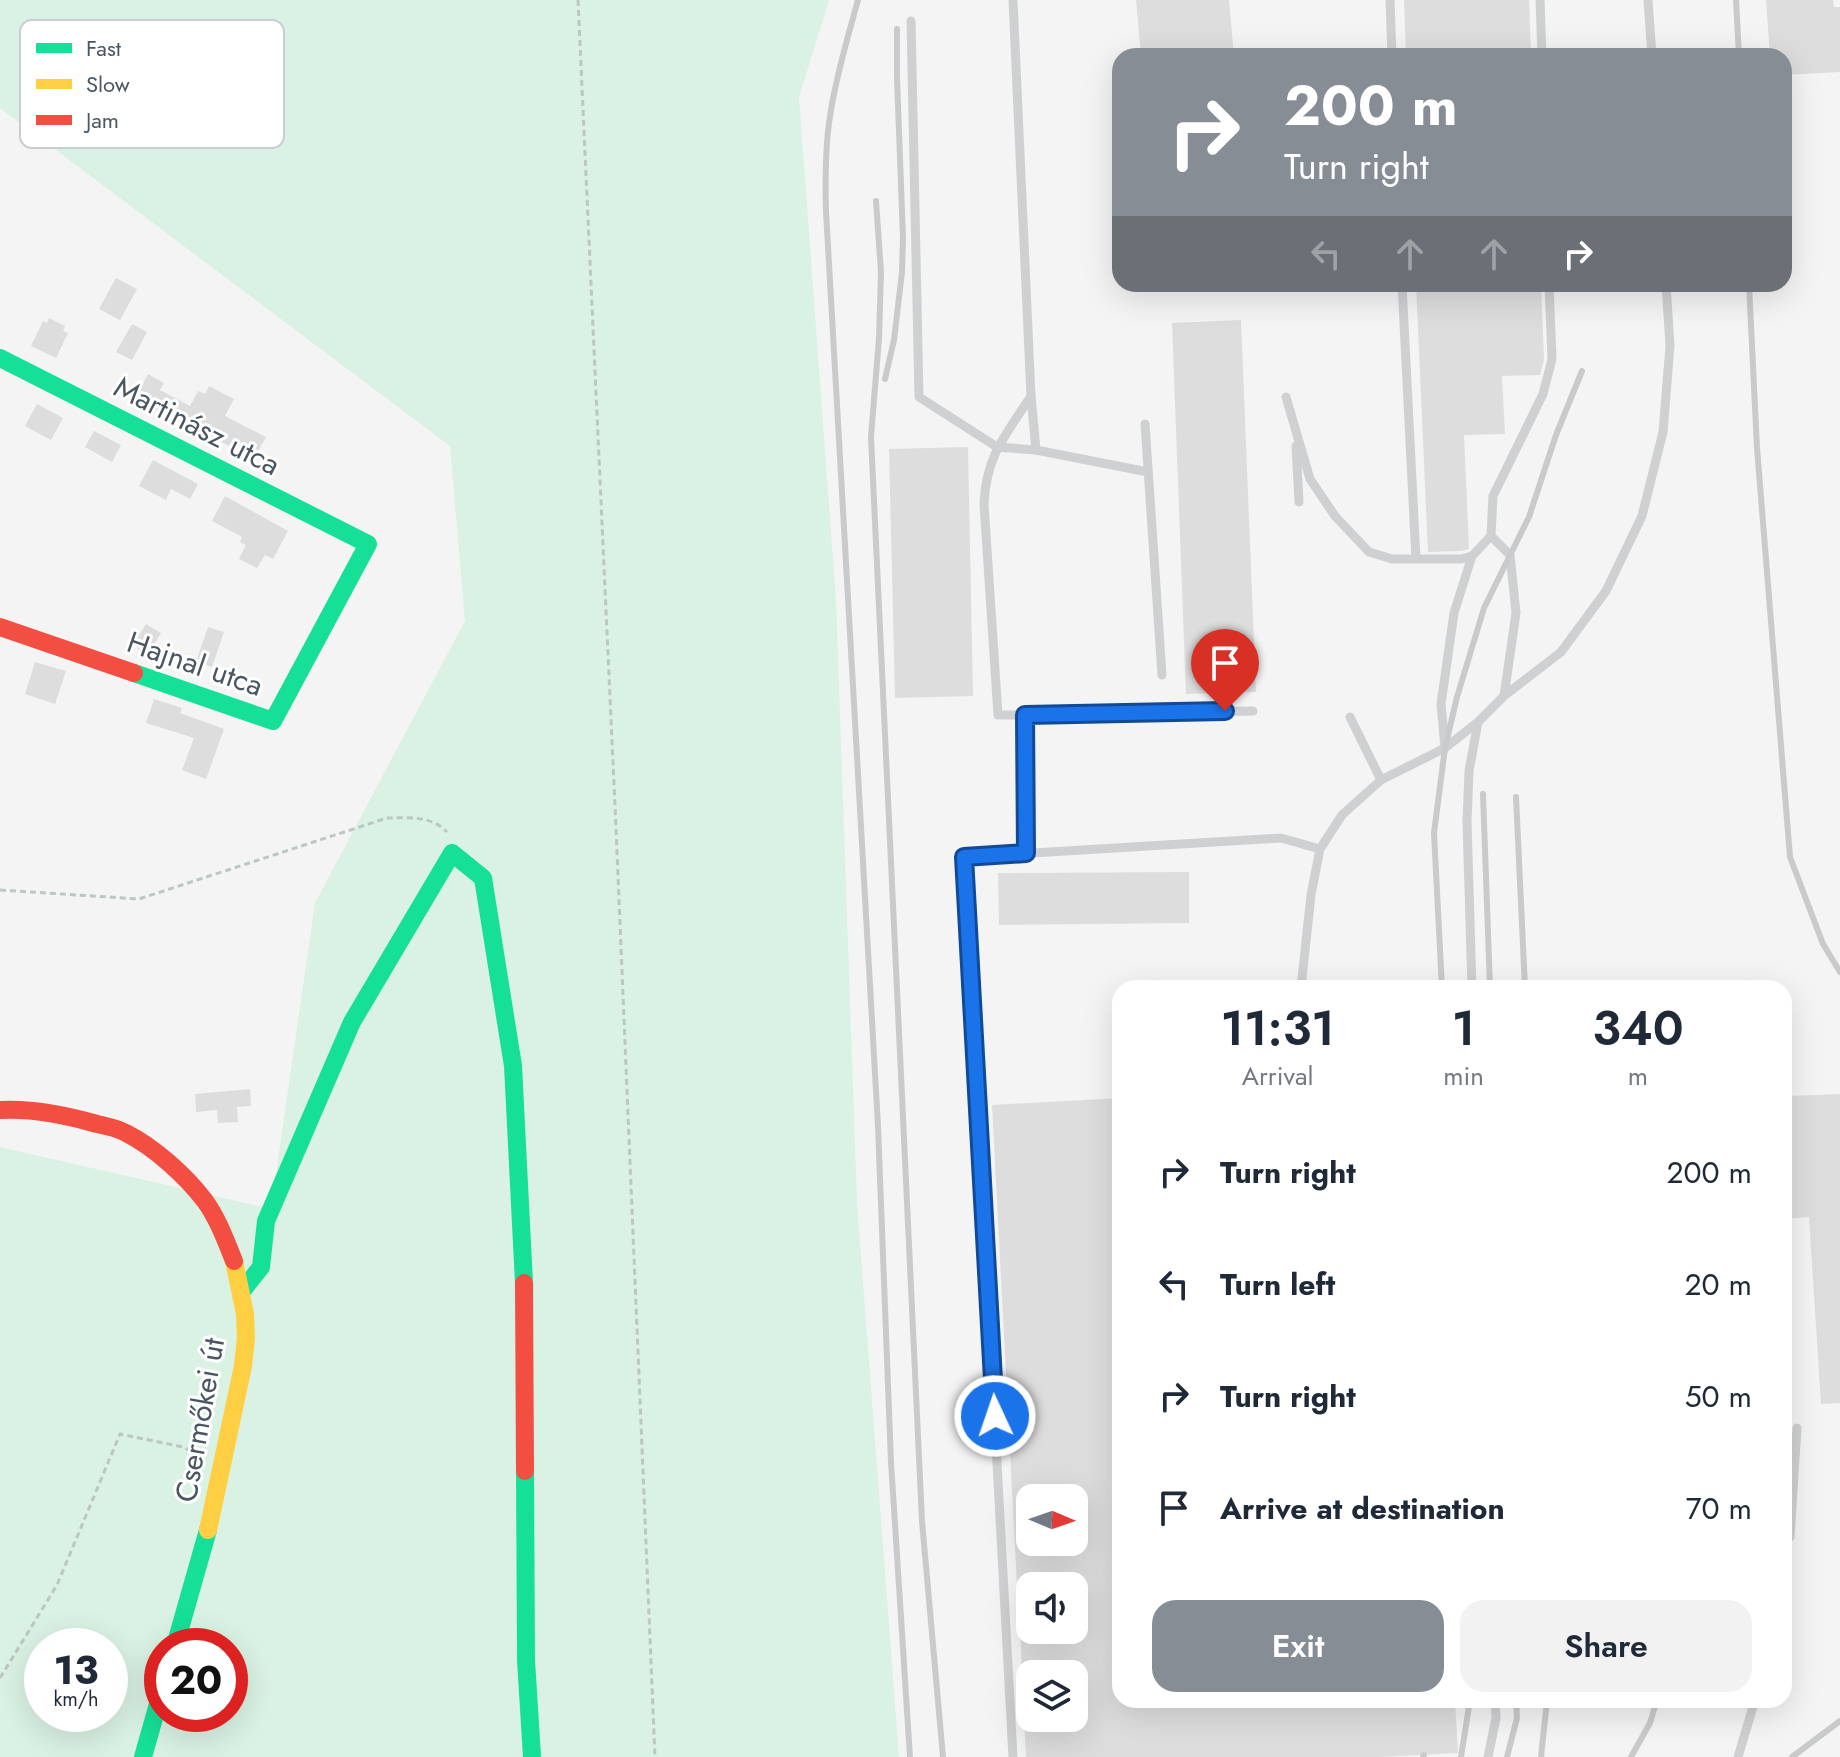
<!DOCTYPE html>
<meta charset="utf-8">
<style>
:root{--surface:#fff;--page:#f2f2f3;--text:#1f2937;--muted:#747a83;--accent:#868d94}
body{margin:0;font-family:Jost,sans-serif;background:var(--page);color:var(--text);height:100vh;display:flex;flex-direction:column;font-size:30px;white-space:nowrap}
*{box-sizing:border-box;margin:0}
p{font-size:26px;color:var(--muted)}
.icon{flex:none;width:44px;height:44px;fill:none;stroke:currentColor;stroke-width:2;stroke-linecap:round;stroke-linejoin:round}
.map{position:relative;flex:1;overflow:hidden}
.details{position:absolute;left:1112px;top:980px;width:680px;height:728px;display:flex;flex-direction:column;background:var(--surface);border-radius:24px;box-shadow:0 8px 32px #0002}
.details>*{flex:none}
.guide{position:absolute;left:1112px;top:48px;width:680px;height:244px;border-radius:24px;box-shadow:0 8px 32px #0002;background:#868d94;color:#fff;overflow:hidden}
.needle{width:52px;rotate:92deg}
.buttons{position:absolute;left:1016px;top:1484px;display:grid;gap:16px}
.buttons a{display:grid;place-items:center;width:72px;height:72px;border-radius:16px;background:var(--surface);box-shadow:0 8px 32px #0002;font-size:40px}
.speed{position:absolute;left:24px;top:1628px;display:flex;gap:16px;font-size:40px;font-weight:700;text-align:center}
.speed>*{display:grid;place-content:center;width:104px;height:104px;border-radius:50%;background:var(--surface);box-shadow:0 8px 32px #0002;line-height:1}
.speed small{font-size:20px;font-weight:400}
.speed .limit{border:12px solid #d22;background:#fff;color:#111}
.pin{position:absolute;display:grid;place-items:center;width:68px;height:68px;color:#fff;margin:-82px -34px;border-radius:50% 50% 50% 0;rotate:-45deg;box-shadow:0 0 8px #0007}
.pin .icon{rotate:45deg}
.me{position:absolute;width:88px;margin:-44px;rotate:357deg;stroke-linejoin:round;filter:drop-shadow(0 0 6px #0008)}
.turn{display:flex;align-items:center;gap:28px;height:168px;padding:0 40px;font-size:36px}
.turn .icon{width:104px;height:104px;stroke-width:2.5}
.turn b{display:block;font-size:56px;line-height:68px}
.lanes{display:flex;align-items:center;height:76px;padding:0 40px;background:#0003;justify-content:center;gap:40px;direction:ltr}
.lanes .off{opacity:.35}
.eta{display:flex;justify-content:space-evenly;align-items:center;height:136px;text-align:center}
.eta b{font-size:48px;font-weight:600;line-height:56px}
.cta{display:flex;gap:16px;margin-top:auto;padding:16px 40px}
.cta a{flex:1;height:92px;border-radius:24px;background:var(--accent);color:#fff;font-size:32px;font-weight:600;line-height:92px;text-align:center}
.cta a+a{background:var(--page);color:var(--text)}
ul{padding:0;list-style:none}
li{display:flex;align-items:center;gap:24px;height:112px;padding:0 40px}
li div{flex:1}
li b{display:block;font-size:30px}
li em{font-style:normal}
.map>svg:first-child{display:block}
</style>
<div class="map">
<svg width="1840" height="1757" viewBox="0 0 1840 1757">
<rect width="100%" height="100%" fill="#f4f4f4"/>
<path fill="#d9f2e3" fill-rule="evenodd" d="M 0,0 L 829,0 L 799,97 L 836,600 L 857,1203 L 899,1757 L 0,1757 L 0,1147 L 271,1209 L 315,903 L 465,621 L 450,446 L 0,108 ZM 42,1646 L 110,1646 L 110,1714 L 42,1714 ZM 162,1646 L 230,1646 L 230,1714 L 162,1714 Z"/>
<g fill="#ddddde" fill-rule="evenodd">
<polygon points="1136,0 1229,0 1234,56 1141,56"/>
<polygon points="1404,0 1529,0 1531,56 1406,56"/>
<polygon points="1766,0 1833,0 1834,7 1840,7 1840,72 1784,75 1784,56 1770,56"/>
<polygon points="116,278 137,289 120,320 99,309"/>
<polygon points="1416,284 1541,284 1544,360 1540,375 1502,376 1505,434 1464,435 1469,549 1461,551 1428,552"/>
<polygon points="49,318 65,326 63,331 68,333 56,358 31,346 43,321 47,323"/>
<polygon points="1241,320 1256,692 1186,694 1172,323"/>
<polygon points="132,324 147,332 132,360 116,352"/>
<polygon points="148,374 164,383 160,390 190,406 198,391 205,394 209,386 234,399 225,416 266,437 254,459 214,438 212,440 135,399"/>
<polygon points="37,404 63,418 51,440 25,426"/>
<polygon points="94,431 121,445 112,462 85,447"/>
<polygon points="968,447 973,696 895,698 889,449"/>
<polygon points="153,460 198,484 190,499 171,489 166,500 139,486"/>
<polygon points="225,496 288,531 273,559 265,555 257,568 239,559 246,545 240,542 242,537 212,521"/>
<polygon points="146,624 161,633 148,655 133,645"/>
<polygon points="208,627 224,632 212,667 196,662"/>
<polygon points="35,662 66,671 55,704 25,694"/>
<polygon points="154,699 182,708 180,713 224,729 206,779 182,770 194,738 146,723"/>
<polygon points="1189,872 1189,923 999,925 998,873"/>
<polygon points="250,1089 251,1106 237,1107 238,1122 218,1123 217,1110 196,1112 195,1094"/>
<polygon points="1840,1094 1840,1403 1821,1404 1809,1217 1784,1219 1784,1138 1792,1138 1790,1096"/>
<path d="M 1120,1098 L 1120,1700 L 1455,1700 L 1458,1753 L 1380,1757 L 1026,1757 L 1024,1718 L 1074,1718 L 1074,1674 L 1022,1674 L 1020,1630 L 1074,1630 L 1074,1586 L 1017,1586 L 992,1105 ZM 1030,1498 L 1074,1498 L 1074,1542 L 1030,1542 Z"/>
</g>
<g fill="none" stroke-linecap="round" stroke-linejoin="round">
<g stroke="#bcc7c4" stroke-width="3" stroke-dasharray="6 4" stroke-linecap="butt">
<polyline points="578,0 616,828 655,1757"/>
<path d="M 0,890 L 139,899 L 387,818 C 408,818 431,815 447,832"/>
<polyline points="0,1678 57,1585 120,1434 183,1447 200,1456"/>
</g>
<g stroke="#ced0d2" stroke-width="9">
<path d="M 1013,0 L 1031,396 C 1006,435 986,455 984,504 L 998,715 L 1025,715 L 1026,853"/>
<polyline points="1390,0 1392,56"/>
<polyline points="1540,0 1542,56"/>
<polyline points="1648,0 1652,56"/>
<polyline points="911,21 919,397 997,447 1036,450"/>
<polyline points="1402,284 1416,559"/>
<polyline points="1031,396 1036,450 1148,472"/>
<polyline points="1286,397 1310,479 1335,516 1369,552 1392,559 1461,559 1472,556"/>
<polyline points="1145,424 1162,675"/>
<polyline points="1296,446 1299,502"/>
<polyline points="1504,696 1516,613 1510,555 1491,536 1493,496 1543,394 1552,359 1549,284"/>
<polyline points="1025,715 1253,711"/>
<polyline points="1350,717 1381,780"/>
<polyline points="1445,748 1441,704 1454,613 1472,556 1491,536"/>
<polyline points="1301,988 1311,895 1320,849 1342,815 1381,780 1445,748 1478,722 1504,696 1561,652 1606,591 1642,516 1663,432 1670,346 1666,284"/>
<polyline points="1472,988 1467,822 1469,771 1478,722"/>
<polyline points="1784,1543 1790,1537 1797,1428"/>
<polyline points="1013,1757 964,857 1281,838 1320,849"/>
<polyline points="1488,1757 1496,1718 1495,1700"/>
<polyline points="1738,1757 1755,1700"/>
</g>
<g stroke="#16e098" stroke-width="18">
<polyline points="0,358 368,544 273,721 134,673"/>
<polyline points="242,1291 261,1267 266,1221 352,1022 452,853 483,878 513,1066 524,1283"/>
<polyline points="525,1471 526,1660 532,1757"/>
<polyline points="175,1646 208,1530"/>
<polyline points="143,1757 162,1690"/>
</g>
<polyline stroke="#ffcf43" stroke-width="18" points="208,1530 243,1366 246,1338 245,1314 234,1261"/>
<g stroke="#f24e42" stroke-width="18">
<polyline points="0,627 134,673"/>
<path d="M 0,1110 C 33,1108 66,1115 97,1124 C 107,1126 117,1128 126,1133 C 154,1147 186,1176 205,1201 C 218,1219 226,1241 234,1261"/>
<polyline points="524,1283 525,1471"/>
</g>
<g stroke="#c9cacc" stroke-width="6">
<path d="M 858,0 C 848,36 837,73 831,110 C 825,143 825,177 826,211 L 878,1126 L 891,1462 L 910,1757"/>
<polyline points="1736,0 1739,56"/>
<polyline points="876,201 881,272 879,338 871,437 922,1521 943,1757"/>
<polyline points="1749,284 1757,448 1790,857 1823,944 1840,972"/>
<polyline points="885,379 894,340 902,272 903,238 897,78 897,29"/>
<polyline points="1483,794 1490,988"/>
<polyline points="1516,797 1525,988"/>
<polyline points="1442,988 1434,833 1445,748 1457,697 1484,608 1529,517 1556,435 1582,371"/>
<polyline points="1423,1757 1424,1755"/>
<polyline points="1461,1757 1470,1700"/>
<polyline points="1507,1757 1517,1718 1516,1700"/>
<polyline points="1541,1757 1547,1700"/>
<polyline points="1631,1757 1650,1723 1657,1700"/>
<polyline points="1792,1757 1840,1721"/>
</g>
</g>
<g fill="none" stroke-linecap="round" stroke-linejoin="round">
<defs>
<polyline id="route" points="995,1416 964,857 1026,853 1025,715 1225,711"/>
</defs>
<use href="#route" stroke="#114b97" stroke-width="20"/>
<use href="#route" stroke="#1a73e8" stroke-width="14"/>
</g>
<g text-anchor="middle" stroke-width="6" stroke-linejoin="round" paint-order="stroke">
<g font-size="30" fill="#4a5661" stroke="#fff">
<text transform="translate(197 426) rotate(27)" y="10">Martinász utca</text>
<text transform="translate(195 664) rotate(19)" y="10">Hajnal utca</text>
<text transform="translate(200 1420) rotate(-80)" y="10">Csermőkei út</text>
</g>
</g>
<rect x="20" y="20" width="264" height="128" rx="12" fill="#fff" stroke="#c9ccd0" stroke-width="2"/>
<rect x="36" y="43" width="36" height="10" fill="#16e098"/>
<rect x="36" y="79" width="36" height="10" fill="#ffcf43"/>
<rect x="36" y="115" width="36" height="10" fill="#f24e42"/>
<g font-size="22" fill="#4a5661">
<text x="86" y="56">Fast</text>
<text x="86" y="92">Slow</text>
<text x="86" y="128">Jam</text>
</g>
</svg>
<div class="buttons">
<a><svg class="needle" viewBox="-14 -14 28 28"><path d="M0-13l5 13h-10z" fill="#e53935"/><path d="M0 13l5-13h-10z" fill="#747a83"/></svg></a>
<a><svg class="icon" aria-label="sound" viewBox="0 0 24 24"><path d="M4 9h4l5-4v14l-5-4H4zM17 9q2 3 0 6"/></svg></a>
<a><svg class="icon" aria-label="layers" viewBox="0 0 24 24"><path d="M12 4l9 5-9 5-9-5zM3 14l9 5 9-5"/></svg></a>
</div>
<div class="speed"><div>13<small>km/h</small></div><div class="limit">20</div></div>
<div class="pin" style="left:1225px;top:711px;background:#d93025"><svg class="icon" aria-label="arrive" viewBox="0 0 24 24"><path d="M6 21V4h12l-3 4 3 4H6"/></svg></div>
<svg class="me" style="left:995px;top:1416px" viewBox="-20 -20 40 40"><circle r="17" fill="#1a73e8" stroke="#fff" stroke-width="3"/><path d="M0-11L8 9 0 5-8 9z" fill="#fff"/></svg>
<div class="guide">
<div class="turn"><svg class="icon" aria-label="right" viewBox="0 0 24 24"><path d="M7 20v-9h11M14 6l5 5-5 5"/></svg><div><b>200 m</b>Turn right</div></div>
<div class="lanes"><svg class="icon off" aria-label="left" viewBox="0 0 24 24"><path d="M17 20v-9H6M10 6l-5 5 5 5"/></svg><svg class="icon off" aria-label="ahead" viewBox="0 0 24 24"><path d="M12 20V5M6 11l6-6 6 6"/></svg><svg class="icon off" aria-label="ahead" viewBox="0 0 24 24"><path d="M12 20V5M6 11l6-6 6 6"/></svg><svg class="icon" aria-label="right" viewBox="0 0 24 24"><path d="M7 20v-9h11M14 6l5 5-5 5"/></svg></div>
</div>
<section class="details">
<div class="eta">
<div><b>11:31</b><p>Arrival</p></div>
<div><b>1</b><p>min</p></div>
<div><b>340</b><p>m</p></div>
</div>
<ul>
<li><svg class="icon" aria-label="right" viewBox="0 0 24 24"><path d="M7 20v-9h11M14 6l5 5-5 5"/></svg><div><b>Turn right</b></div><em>200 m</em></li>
<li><svg class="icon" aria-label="left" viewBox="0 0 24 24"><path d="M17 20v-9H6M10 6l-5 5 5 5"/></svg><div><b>Turn left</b></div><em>20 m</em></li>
<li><svg class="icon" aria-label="right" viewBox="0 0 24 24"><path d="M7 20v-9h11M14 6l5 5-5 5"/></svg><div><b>Turn right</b></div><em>50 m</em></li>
<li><svg class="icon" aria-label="arrive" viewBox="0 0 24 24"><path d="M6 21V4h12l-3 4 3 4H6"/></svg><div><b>Arrive at destination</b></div><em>70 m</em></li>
</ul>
<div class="cta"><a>Exit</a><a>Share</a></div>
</section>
</div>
